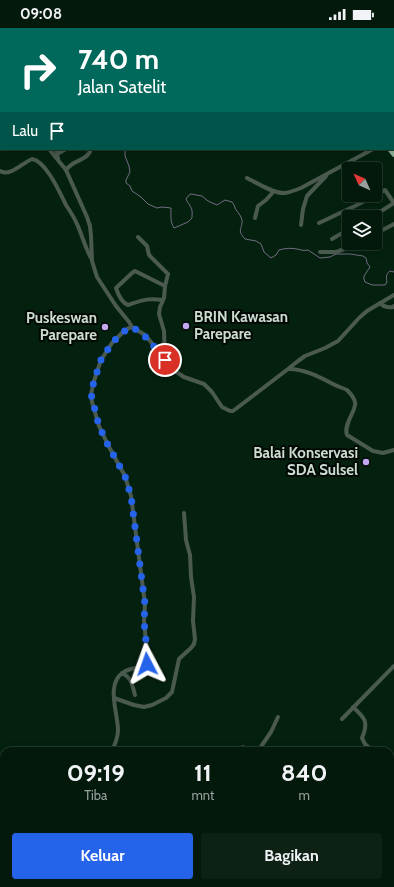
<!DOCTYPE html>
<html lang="id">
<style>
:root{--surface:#03190b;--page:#0d2214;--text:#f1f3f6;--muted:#97a09d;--line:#24382c;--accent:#2563eb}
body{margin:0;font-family:Cabin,sans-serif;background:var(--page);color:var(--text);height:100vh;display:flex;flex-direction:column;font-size:15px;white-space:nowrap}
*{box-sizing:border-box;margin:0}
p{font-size:13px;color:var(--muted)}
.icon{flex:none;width:22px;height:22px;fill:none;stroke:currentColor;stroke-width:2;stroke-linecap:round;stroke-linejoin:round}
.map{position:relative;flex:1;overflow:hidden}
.details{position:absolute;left:0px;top:719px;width:394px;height:140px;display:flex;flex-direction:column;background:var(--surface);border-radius:12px 12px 0 0;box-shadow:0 2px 10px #0003,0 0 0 1px var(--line)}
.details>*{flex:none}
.guide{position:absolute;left:0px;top:0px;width:394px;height:122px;box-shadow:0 2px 10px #0003,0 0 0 1px var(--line);background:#00695c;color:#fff;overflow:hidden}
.needle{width:26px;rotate:315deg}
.controls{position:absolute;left:342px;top:134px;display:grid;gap:8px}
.controls a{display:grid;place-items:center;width:40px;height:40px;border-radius:4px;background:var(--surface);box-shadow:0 2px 10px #0003,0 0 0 1px var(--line);font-size:20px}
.pin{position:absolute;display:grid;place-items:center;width:34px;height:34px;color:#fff;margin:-17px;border:2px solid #fff;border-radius:50%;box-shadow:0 1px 4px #0007}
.me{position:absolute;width:44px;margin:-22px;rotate:356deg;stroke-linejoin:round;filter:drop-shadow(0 0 3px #0008)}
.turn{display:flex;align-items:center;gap:14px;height:84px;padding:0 12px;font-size:18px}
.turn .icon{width:52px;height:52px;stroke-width:2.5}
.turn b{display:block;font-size:28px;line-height:34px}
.then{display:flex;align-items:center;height:38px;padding:0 12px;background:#0003;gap:8px;font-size:15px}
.eta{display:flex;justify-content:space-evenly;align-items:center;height:68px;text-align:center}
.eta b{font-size:24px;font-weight:700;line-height:28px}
.button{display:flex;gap:8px;margin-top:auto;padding:8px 12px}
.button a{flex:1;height:46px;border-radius:4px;background:var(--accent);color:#fff;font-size:16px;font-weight:700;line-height:46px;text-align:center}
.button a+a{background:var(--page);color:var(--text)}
.status{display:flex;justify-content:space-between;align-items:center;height:28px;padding:0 20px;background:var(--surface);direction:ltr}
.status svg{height:11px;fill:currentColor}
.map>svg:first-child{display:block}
</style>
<div class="status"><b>09:08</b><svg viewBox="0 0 49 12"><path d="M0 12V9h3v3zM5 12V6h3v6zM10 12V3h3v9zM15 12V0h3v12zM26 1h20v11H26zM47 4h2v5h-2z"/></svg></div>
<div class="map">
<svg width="394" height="859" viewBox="0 0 394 859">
<rect width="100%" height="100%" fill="#04210f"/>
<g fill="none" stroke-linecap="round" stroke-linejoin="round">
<g stroke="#726d82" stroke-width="1">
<polyline points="117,0 118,1"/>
<polyline points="393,49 394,48"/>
<polyline points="393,84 394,85"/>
<path d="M 125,121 L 125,128 L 129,138 L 130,144 L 126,152 L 126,155 L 130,158 L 132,163 L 141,169 L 148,176 L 157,180 L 162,179 L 171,180 C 171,187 170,194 174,200 L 188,194 L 192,190 C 192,186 193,182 190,178 C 189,175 187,174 186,171 L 189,167 L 191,166 L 202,168 L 208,173 L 217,177 L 225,172 L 232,174 L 234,177 C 235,183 241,186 242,192 C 243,201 236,201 245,211 L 256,213 L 261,216 L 264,224 L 271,230 L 276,227 L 279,222 C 285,220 292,220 297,221 C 302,222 303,223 308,222 L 320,230 L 330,229 L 336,226 L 350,226 L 363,228 L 366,230 L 367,235 L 370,239 L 364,248 L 364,251 L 365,254 L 372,257 L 385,257 L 387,254 C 386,249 386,246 390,243 L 394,244"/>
<polyline points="0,854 4,849"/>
<polyline points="129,855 131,859"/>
</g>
<g stroke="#4a5a4e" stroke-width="4">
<polyline points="76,0 77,1"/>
<polyline points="14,1 16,0"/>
<polyline points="0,8 1,7"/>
<polyline points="0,24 1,23"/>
<polyline points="0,32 1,34"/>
<polyline points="0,58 1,57"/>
<polyline points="0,63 1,64"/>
<polyline points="49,121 66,142 87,189 90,198 91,208 92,233 97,249 116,278 129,294 132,299"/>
<polyline points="56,121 58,131"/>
<polyline points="57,126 66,121"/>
<path d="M 66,142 C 68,139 71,137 74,135 C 80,132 89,129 91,121"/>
<path d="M 0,143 C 10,149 22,135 32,131 C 46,133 60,165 66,177 C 70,183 74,189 77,196 C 82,207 85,219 91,230"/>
<path d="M 247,150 C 257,155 274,166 285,165 C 291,164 296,162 301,160 L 373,121"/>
<polyline points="372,189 394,175"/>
<polyline points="255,190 258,178 266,172 274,163"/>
<polyline points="319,195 357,177 385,162 394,175"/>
<polyline points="301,197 303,181 307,168 326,148"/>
<polyline points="375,206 394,196"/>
<polyline points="138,209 147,218 149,227 168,246 165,258 164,270 160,279 159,286 164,303 165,332"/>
<polyline points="332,211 349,201"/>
<polyline points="320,224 336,224 350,219 357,215"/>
<path d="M 163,272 C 146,270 143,272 128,277 C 122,275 118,266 116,260 L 132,245 L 135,243 L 165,258"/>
<path d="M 380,275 C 384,279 388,280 393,279 L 394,278"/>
<path d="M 289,341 C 305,341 321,350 335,357 C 339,359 343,360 347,362 C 350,365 355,370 355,375 C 356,377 354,379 354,381 C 351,389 344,399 347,407 L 373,423 L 383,425 L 394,422"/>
<path d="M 122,645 C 132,650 132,657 135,667"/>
<polyline points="114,670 134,677 144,679 152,677 166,670 172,664 179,631 181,629 191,620 194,616 195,611 193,593 194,569 191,549 190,527 186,512 184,485"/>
<path d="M 353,679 C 365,690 369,694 362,710 L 365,716 L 373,723"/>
<polyline points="342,691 394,638"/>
<path d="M 112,723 C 115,716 118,710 118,702 C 118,685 105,655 124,644 C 130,640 138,640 145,638 L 147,636 L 148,634 L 144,593 L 145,576 L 131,468 L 125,448 L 108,417 L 99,398 L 92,374 L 91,366 L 94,353 L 101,332 L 112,315 L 123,304 L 129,300 L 132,299 L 145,307 L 151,314 L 168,337 L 175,343 L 184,349 L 204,356 L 212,364 L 222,379 L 230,383 L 233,383 L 288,341 L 298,333 L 305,328 L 325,320 L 338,313 L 359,290 L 367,283 L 394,267"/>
<polyline points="240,723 243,719"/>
<polyline points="258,723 271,704 278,689"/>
<polyline points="390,735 394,736"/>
<polyline points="390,755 394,746"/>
<polyline points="390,770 394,765"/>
<polyline points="0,815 4,814"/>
<polyline points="390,823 394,825"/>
<polyline points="390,847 394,858"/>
<polyline points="153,855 153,859"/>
<polyline points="269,855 270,859"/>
<polyline points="357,855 359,856 361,859"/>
<polyline points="38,859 43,855"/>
<polyline points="202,859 205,855"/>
<polyline points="328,859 335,855"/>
</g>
<g stroke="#8bb396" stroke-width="5.5">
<polyline points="326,0 326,1"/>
<polyline points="390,121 394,126"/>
</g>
</g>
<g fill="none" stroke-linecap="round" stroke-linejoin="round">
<polyline stroke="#2563eb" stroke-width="7" stroke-dasharray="0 12.6" points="147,636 148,634 144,593 145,576 131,468 125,448 108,417 99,398 91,366 94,353 101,332 112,315 123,304 130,300 132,299 134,300 147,310 165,332"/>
</g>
<g fill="#c4a7f1" stroke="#010803" stroke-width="1.5">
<circle cx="186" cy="298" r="4"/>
<circle cx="105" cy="299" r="4"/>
<circle cx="366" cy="434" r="4"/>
</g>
<g text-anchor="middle" stroke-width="4" stroke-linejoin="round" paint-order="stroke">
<g font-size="15" font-weight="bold" fill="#ccdcd0" stroke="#010803" text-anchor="end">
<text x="194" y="294" text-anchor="start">BRIN Kawasan<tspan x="194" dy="17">Parepare</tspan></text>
<text x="97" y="295">Puskeswan<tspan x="97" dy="17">Parepare</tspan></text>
<text x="358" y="430">Balai Konservasi<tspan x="358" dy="17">SDA Sulsel</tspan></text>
</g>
</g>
</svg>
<div class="controls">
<a><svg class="needle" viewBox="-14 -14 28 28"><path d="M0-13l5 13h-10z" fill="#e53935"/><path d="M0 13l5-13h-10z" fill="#97a09d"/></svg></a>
<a><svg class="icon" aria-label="layers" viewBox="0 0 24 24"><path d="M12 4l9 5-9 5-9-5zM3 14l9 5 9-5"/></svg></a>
</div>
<div class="pin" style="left:165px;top:332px;background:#d93025"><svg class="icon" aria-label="arrive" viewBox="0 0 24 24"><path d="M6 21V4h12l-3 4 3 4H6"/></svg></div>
<svg class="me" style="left:147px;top:636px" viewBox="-20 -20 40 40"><path d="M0-17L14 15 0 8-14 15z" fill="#2563eb" stroke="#fff" stroke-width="4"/></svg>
<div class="guide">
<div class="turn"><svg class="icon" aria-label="right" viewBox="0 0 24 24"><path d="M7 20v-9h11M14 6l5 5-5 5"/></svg><div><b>740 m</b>Jalan Satelit</div></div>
<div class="then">Lalu<svg class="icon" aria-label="arrive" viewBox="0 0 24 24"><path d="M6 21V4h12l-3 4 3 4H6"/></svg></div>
</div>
<section class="details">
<div class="eta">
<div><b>09:19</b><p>Tiba</p></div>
<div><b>11</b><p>mnt</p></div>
<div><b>840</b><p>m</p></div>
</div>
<div class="button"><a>Keluar</a><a>Bagikan</a></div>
</section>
</div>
